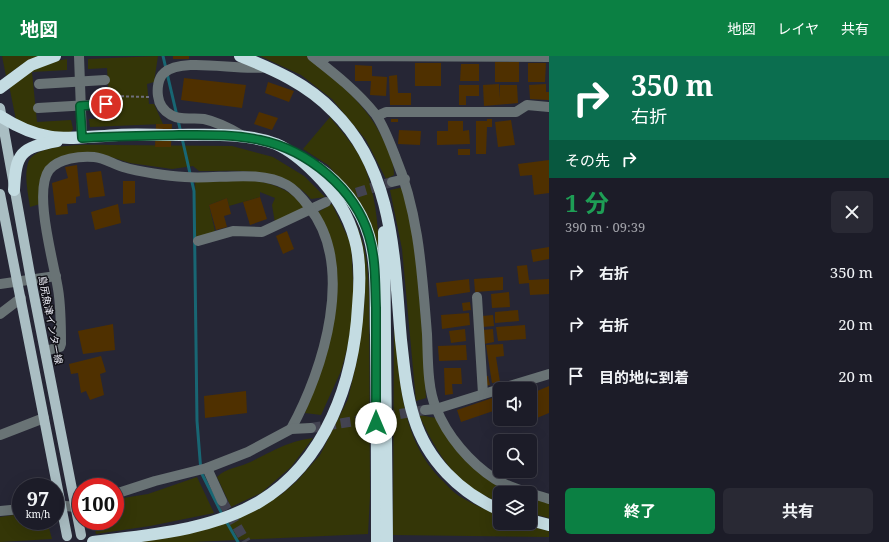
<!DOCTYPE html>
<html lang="ja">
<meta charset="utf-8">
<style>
:root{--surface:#1c1c28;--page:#292934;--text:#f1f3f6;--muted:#a0a1a8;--line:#3a3a45;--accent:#0b8043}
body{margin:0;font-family:"Noto Serif","Noto Sans JP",serif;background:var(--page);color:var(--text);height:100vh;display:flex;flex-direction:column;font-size:15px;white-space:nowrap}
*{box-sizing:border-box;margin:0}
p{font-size:13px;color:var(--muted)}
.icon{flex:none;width:22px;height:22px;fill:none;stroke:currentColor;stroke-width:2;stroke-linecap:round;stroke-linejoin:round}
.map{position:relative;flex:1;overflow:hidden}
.sheet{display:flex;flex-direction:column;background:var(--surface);width:340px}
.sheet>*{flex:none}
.top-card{background:#0b6e4f;color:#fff;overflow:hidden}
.buttons{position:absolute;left:493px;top:326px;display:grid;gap:8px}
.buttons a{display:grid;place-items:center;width:44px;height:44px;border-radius:6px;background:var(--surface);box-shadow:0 4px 16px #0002,0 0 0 1px var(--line);font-size:20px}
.speed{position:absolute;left:12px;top:422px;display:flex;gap:8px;font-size:20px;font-weight:700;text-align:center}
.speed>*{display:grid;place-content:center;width:52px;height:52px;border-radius:50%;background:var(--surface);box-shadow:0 4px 16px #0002,0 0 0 1px var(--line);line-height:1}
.speed small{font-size:10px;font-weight:400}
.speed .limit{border:6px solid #d22;background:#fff;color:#111}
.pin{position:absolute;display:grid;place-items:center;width:34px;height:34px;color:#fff;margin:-17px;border:2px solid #fff;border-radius:50%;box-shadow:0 1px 4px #0007}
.me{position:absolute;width:44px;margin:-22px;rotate:0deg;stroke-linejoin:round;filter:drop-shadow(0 0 3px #0008)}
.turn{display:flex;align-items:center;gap:14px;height:84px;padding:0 16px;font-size:18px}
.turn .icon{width:52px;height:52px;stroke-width:2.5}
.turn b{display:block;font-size:28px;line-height:34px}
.then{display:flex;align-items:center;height:38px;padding:0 16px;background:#0003;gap:8px;font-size:15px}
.round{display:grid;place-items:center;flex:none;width:42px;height:42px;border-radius:6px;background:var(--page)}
.summary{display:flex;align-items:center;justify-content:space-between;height:68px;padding:0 16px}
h1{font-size:24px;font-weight:700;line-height:30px;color:#1e9e55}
.button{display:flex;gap:8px;margin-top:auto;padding:8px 16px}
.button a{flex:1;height:46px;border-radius:6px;background:var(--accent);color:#fff;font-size:16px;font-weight:700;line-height:46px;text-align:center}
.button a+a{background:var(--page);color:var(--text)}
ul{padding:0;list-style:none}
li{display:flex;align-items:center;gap:12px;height:52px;padding:0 16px}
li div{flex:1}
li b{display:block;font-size:15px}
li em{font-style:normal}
header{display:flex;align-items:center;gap:24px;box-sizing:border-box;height:56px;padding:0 20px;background:var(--accent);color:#fff}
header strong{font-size:19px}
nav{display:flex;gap:22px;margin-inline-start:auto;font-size:14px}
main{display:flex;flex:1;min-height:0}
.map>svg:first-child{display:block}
</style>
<header>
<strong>地図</strong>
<nav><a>地図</a><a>レイヤ</a><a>共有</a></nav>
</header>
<main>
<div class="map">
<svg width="549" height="486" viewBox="0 0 549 486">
<rect width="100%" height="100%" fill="#262635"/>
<g fill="#343607">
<polygon points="2,0 42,0 21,9 6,20"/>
<polygon points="158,0 154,26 147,28 149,48 154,48 163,68 90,71 89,63 110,62 107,12 88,13 88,3"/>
<path d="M 260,0 L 308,0 C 338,26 368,49 385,87 C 390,98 394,106 394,119 L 386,123 L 366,84 L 332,43 L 301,19 Z"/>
<path d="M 67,3 L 67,14 L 32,16 L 37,66 L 71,64 L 73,73 L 70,77 L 46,77 L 16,64 L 9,29 C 26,15 45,6 67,3 Z"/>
<path d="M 330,61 C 342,76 356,91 364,109 C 375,137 378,165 379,195 L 366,158 L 343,127 L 328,109 L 303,93 Z"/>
<path d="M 112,89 L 232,90 L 273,101 L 304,120 L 325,141 L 311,143 C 283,110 239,115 199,115 L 193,110 L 172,113 L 130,107 L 98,97 L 49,110 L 40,148 L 30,151 C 28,137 24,121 28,107 C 34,86 94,89 112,89 Z"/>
<path d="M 248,124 C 273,127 288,132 306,152 L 275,167 L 272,149 L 275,142 L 260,136 L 260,141 L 229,150 L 227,142 L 209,149 L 215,175 L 196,183 L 195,126 Z"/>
<path d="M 404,131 C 419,202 422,271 426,342 L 416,345 L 402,193 L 390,134 Z"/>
<path d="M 332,148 L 351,188 L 353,223 L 353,255 L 350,282 L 341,315 L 321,359 L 305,357 C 332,290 354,225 318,156 Z"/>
<path d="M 355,165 C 367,193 368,211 369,241 L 370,440 L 368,478 L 193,486 L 140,486 L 254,455 L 282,438 L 297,425 L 320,399 L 348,343 L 357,304 L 364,254 L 365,228 L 364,199 Z"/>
<path d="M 394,259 C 400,317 398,382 443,425 C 448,430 453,436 459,440 C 472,448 487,454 500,460 L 500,467 L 520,467 L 549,475 L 549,481 L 393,479 Z"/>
<path d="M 419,359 L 436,362 L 449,384 L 519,437 L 500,437 L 500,447 C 488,441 473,435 463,425 C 443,408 430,382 419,359 Z"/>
<path d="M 313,382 L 291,411 L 261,437 L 231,451 L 217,421 C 226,412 237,412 248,407 C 272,396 285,386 313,382 Z"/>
<polygon points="197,421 214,457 150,470 96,478 93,465 115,465 115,446 123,442 148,438"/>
<polygon points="530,440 549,446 549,462 530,457"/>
<polygon points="21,458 21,465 47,465 52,483 0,486 0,461"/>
</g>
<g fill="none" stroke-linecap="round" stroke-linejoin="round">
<g stroke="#186673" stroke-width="3">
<polyline points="163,0 181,77"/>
<polyline points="182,82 194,135 197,365 201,416 222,458"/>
<polyline points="226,465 238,486"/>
</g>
</g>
<g fill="#4f3000">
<rect x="173" y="0" width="16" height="3"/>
<rect x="495" y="6" width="24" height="20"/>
<rect x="415" y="7" width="26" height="23"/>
<polygon points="528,7 546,7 545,26 528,26"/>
<polygon points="461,8 479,8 479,25 460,25"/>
<polygon points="355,9 372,10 372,20 387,21 386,40 370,39 371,25 355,25"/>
<polygon points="397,19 398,37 411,37 411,49 390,49 389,20"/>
<polygon points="184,22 246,29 242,52 181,44"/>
<polygon points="268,26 294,35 289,46 265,37"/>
<polygon points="499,28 500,42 500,29 517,29 518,47 484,50 483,29"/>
<polygon points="546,28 546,36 549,36 549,44 530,43 529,29"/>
<polygon points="459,29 479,29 479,40 466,40 466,49 459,49"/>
<polygon points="259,56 278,62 272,74 254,68"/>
<rect x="391" y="63" width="7" height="3"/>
<polygon points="487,63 492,63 492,71 487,71 486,98 476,98 476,65 487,65"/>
<polygon points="511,64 515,89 498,91 495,66"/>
<polygon points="448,65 463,65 463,75 469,74 470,88 437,89 437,75 448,75"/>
<polygon points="156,68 172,68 171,91 155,91"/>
<polygon points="399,74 421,75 420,89 398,88"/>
<rect x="458" y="93" width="12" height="6"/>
<polygon points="549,104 549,137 534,139 532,119 520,120 518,108"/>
<polygon points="77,109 80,140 76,141 76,147 67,148 68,158 56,159 52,127 68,122 65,111"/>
<polygon points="101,115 105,140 89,142 86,117"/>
<polygon points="123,125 135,125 135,147 123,148"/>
<polygon points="260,141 267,163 250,169 243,146"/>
<polygon points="227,142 231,158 224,160 227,171 216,174 209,149"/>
<polygon points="118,148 121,167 95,174 91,156"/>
<polygon points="287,175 294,193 283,198 276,180"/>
<polygon points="549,191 549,203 533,206 531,194"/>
<polygon points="527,209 529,224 549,223 549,238 530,239 529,227 519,228 517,210"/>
<polygon points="503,221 503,234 475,236 474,223"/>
<polygon points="469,223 470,236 438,241 436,227"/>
<polygon points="509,236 510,251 492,252 491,238"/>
<polygon points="470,246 471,254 463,255 462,247"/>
<polygon points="518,254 519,265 495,267 495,256"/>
<polygon points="469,257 470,269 442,273 441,259"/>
<polygon points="493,259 494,270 483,271 482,260"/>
<polygon points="113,268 115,294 83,298 78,275"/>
<polygon points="525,269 526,283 498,285 496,271"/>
<polygon points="465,273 466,285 451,287 449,275"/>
<polygon points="493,273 494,286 484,288 482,274"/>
<polygon points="503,288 504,300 496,301 500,326 492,327 486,289"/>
<polygon points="466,289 467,304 439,305 438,290"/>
<polygon points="101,300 106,316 100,318 104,339 90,344 86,335 81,337 78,317 71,318 69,308"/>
<polygon points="444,312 461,312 462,328 452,328 453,338 445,339"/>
<polygon points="484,320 488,320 490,329 485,330"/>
<polygon points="549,330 549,357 537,362 530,345 530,338"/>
<polygon points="246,335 247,357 205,362 204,340"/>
<polygon points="495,341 499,353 461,366 457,354"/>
</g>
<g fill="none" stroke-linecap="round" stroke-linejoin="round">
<g stroke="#434351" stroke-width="10" stroke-dasharray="10 5" stroke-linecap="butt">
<polyline points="342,141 392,126"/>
<polyline points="311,372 425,354"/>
<polyline points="222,445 246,486"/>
</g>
<polyline stroke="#6e6e7b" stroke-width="2" stroke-dasharray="3 2" stroke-linecap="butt" points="111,40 149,41"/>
<g stroke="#697375" stroke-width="10">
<polyline points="79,0 82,82"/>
<path d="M 312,0 C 335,18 358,36 376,59 C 384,71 390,87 395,100 C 419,157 422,217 427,278 C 428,300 427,332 436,352 C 447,380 470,407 495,423 C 511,433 531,437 549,443"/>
<polyline points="320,6 328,0 549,1"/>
<polyline points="39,28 105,24"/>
<polyline points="38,52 106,48"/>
<polyline points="377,60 386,56 516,56 527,49 549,51"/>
<path d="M 243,80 C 231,73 218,66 204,63 C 193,61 181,65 171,59 C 164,55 159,49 158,40 C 157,33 158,22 164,17 C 183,0 240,16 266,11"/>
<polyline points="392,126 405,123"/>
<polyline points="198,185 233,175 262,176 326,146"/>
<polyline points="0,228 56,220"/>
<polyline points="477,241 483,338"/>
<polyline points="0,258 21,242"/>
<path d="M 45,295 L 60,291 L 61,288 C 61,269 61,251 58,233 C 54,207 33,136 49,114 C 59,102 80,100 94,101 C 105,102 113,108 123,111 C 139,116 168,120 185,121 C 216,124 259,113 287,129 C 296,134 303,143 309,151 C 356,210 324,313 291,373"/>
<polyline points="500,333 549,318"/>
<polyline points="425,354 436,353 500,333"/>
<polyline points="0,379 44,362"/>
<polyline points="207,412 222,445"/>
<polyline points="115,438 155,425 207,412 248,396 291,373 311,372"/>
<polyline points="55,449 76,451 81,449"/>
<polyline points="0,455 21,453"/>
</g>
<g stroke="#aabec3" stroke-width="10">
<polyline points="0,52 31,224 81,479"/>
<polyline points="0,138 67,480"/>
</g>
<g stroke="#c4dce2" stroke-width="12">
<path d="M 240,0 C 275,14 307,28 333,55 C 395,115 394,205 401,284 C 404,310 406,337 414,362 C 427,404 460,437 500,454"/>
<polyline points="0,32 31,9 55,0"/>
<path d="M 0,60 C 45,89 69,82 118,79 C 136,78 154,79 171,79 C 205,79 244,76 276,88 C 290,94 304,106 315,117 C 334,136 348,158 355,184 C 361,205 360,228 358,250 C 354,325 326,406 259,446 C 209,475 148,479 93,486"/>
<path d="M 317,111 C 341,127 361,152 369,180 C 378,211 375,247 376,279 C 377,348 377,417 377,486"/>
<path d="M 14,134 C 16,97 20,92 57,85"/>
<polyline points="384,176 387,486"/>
<polyline points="530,464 549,469"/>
</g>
</g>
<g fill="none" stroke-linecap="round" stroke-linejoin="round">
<defs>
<path id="route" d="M 106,48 L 80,50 L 82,82 C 114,80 146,80 179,79 C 206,79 233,78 260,84 C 308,94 355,133 369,180 C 376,203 375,228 376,252 C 376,291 376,329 376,367"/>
</defs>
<use href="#route" stroke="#07532c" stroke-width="10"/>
<use href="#route" stroke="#0b8043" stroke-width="7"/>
</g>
<g text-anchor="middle" stroke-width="3" stroke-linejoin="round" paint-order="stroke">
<g font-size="10" fill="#e8e8f2" stroke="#101016">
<text transform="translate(51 264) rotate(79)" y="4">島尻魚津インター線</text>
</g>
</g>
</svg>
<div class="buttons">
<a><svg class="icon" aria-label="sound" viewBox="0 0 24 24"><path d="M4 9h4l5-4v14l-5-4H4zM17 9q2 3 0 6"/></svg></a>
<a><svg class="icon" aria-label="search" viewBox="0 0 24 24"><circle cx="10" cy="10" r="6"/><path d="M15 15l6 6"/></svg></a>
<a><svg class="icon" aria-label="layers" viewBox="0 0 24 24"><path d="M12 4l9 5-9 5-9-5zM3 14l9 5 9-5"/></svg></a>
</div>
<div class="speed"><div>97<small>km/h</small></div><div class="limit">100</div></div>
<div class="pin" style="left:106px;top:48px;background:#d93025"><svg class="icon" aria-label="arrive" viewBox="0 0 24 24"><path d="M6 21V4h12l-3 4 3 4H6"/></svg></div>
<svg class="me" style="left:376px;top:367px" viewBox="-20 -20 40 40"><circle r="19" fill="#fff"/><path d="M0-13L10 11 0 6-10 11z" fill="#0b8043"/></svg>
</div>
<section class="sheet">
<div class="top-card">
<div class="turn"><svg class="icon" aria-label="right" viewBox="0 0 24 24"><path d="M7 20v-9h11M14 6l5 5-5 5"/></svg><div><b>350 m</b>右折</div></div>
<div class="then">その先<svg class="icon" aria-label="right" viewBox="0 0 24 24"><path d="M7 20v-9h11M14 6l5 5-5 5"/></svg></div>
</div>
<div class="summary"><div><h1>1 分</h1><p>390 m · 09:39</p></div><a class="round"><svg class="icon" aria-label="close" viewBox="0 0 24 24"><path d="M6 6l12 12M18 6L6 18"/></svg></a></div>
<ul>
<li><svg class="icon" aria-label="right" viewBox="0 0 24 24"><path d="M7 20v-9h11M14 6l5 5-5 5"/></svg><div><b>右折</b></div><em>350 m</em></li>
<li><svg class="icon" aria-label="right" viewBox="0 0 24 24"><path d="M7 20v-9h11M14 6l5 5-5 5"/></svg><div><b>右折</b></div><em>20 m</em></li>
<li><svg class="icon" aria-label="arrive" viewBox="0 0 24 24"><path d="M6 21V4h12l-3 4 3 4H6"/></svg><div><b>目的地に到着</b></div><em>20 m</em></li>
</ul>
<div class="button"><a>終了</a><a>共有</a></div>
</section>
</main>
